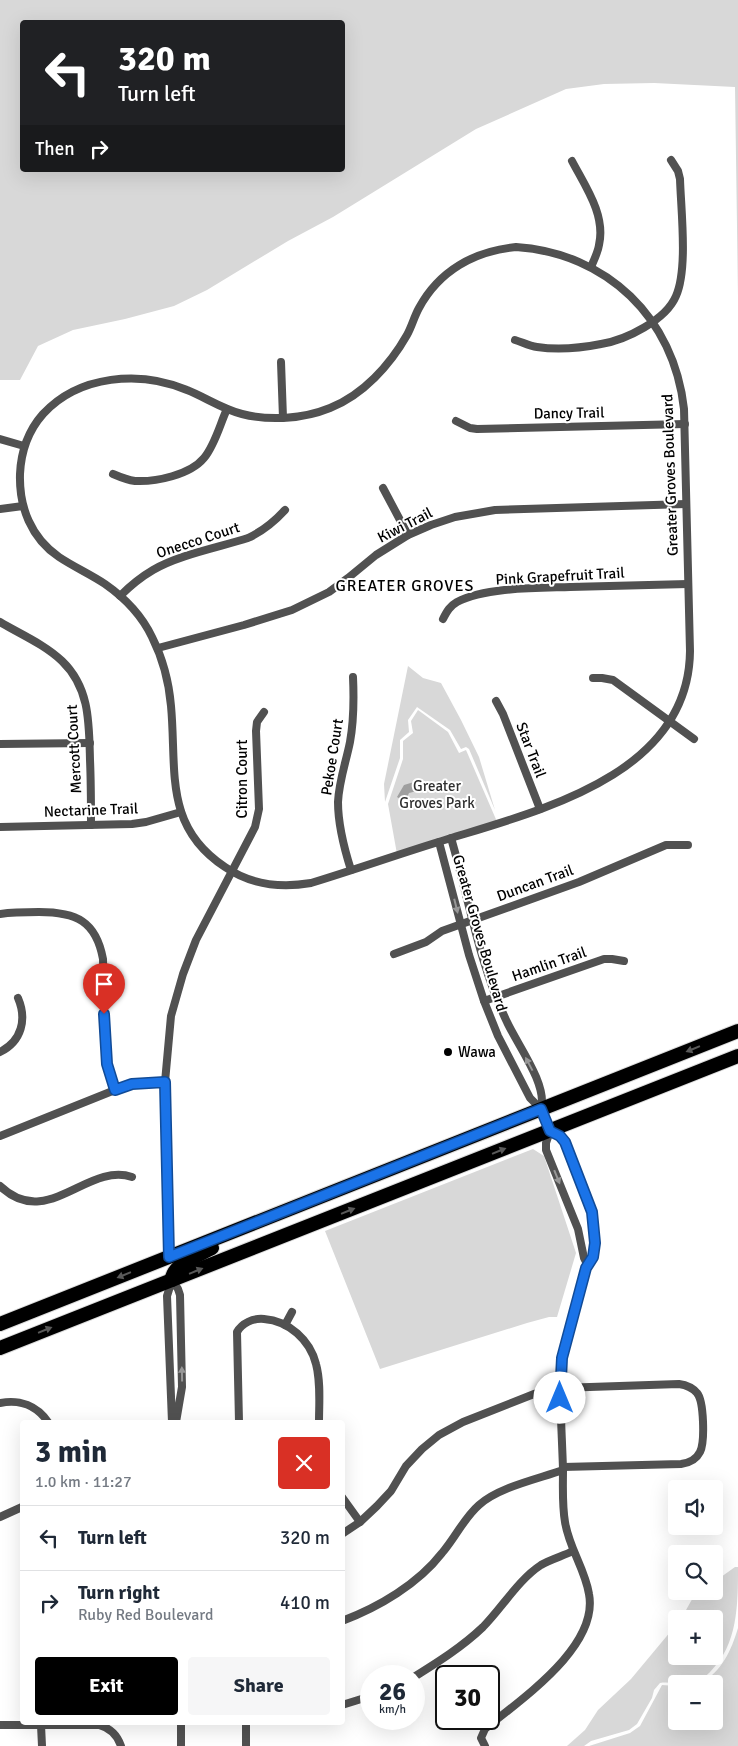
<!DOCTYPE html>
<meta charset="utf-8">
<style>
:root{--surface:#fff;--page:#f6f6f7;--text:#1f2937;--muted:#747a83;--line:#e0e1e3;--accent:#000}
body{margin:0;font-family:Signika,sans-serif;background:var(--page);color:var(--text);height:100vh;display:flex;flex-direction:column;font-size:19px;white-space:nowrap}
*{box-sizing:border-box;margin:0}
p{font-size:16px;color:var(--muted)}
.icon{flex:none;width:28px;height:28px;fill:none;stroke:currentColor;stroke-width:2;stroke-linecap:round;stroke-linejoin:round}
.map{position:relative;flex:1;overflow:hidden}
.side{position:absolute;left:20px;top:1420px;width:325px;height:305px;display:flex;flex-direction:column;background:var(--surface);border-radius:5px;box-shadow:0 5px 20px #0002}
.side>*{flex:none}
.top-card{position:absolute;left:20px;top:20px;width:325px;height:152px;border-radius:5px;box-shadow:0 5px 20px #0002;background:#202124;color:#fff;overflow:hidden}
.controls{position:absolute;left:668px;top:1480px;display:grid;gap:10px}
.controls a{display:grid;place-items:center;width:55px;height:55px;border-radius:5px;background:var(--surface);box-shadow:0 5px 20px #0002;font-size:25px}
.speed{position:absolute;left:360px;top:1665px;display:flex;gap:10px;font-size:25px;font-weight:700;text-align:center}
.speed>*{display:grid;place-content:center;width:65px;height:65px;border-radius:50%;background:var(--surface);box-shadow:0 5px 20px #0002;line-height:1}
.speed small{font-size:12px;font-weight:400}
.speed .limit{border:2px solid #111;border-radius:8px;background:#fff;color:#111}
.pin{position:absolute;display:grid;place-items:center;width:42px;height:42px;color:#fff;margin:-51px -21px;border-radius:50% 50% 50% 0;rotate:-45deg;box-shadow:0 0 5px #0007}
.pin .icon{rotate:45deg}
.me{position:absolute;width:55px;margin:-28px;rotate:0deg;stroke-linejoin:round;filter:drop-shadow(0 0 4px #0008)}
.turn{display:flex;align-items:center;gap:18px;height:105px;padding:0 15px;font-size:22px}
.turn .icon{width:65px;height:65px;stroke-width:2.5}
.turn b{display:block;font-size:35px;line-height:42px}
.then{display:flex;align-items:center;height:48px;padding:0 15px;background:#0003;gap:10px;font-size:19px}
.round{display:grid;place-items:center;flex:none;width:52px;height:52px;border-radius:5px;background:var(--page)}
.headline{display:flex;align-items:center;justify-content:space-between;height:85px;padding:0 15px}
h1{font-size:30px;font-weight:700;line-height:38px}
.primary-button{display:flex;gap:10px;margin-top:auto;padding:10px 15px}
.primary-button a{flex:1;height:58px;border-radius:5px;background:var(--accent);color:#fff;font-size:20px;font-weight:700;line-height:58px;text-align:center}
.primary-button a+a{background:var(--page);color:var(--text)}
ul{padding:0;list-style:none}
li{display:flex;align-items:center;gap:15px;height:65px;padding:0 15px;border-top:1px solid var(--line)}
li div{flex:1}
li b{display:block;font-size:19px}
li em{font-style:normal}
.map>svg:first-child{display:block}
</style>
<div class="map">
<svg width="738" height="1746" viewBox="0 0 738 1746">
<rect width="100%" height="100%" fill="#fff"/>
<g fill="#d8d8d8" fill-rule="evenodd">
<path d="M 0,0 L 738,0 L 738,296 L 735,87 L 654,83 L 604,84 L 566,89 L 476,129 L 333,217 L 288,241 L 207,290 L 174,306 L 125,319 L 73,330 L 38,346 L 20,380 L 0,380 ZM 22,22 L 342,22 L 342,170 L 22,170 Z"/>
<polygon points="408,666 423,678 441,683 461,720 479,757 495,810 469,749 466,747 461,749 450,730 417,707 408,720 409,732 400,740 400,758 385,802 384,784"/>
<polygon points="418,710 448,732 459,753 466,750 498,824 397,854 388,804 403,759 403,741 413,733 411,721"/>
<polygon points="533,1149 544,1156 576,1253 557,1317 549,1317 527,1323 380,1369 325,1231"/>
<path d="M 735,1567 L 738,1567 C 738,1605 738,1644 710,1672 C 706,1676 700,1682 694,1684 C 684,1686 670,1681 660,1683 L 654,1690 L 652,1698 L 637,1724 L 629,1730 L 591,1741 L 584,1746 L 567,1746 L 585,1730 L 598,1710 L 631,1679 L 676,1625 L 676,1656 L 714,1656 L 714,1619 L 681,1619 L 695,1594 L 699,1591 L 714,1591 L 714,1582 Z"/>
<path d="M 738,1628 L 738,1746 L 589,1746 L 630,1733 L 640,1726 L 662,1685 L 676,1686 L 676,1721 L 714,1721 L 714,1684 L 700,1684 C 722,1671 731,1651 738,1628 Z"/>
</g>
<polygon fill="#9f9f9f" points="414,782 417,791 409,793 405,802 397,797 404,785"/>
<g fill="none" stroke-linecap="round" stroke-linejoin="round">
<defs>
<g id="highway">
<path d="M 172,1280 C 171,1265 200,1255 212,1248"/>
<polyline points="0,1324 738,1031"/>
<polyline points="0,1348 738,1056"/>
</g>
</defs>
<use href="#highway" stroke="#dbdbdb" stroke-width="16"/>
<g stroke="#515151" stroke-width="8">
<path d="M 572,161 C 585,186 606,215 599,245 C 598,252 594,260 591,267"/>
<path d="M 516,247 C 607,253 674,318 684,409 L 690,651 C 689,774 542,810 448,839 C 402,853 357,869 311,883 C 281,888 251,885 225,867 C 163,826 177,770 171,706 C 169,682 163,659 152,637 C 142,616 125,598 105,584 C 90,574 74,567 59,557 C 31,538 19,507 20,474 C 21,452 28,431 43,414 C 79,375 140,370 187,390 C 205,397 222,409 242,414 C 270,421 303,419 330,408 C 363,395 390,365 407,335 C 412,326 414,317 419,308 C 439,271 474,251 516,247 Z"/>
<path d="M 515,340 C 522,342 529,346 537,347 C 557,350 581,348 601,344 C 626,340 666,320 676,296 C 688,269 681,211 680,179 L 678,171 L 671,160"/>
<polyline points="281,362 283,418"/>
<polyline points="456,421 470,428 477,429 685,424"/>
<polyline points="0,439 24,446"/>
<path d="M 113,474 C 120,477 127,480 135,481 C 156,482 190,475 204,458 C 215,445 220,424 227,409"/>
<polyline points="383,488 408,535"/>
<polyline points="0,509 23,506"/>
<path d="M 120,596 C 130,586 141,577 153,570 C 178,555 220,547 248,538 C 263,531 274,522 285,510"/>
<path d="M 443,619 C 447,611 450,606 457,602 C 486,587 538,588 570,587 C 609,586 649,585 688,584"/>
<path d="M 0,622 C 20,634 44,644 62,661 C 90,688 89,723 90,760 C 91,782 91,803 91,825"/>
<polyline points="158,648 244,625 292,610 329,592 348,578 376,555 408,535 431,525 455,517 495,510 686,504"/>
<polyline points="593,678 602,678 613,680 694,739"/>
<polyline points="496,701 503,714 540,809"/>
<polyline points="0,744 90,743"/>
<polyline points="0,827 132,824 146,822 181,812"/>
<path d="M 451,838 C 469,899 479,964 507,1022 C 517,1044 548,1085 541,1109"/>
<polyline points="439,842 469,955 484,1001 498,1036 530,1098 541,1109 550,1131"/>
<path d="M 351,870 C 344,848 338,826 338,802 C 339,781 346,762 350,742 C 354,720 354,699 353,677"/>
<path d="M 0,914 C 13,912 26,912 39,912 C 76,912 96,921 103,959 L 105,1050 L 107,1064 L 115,1090"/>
<polyline points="394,954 426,942 442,931 579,882 666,845 688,845"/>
<polyline points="484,1001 604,959 612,959 624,961"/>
<path d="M 0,1052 C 22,1041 27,1019 18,998"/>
<polyline points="550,1131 546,1143 546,1150 578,1229 584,1258 587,1264"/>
<polyline points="0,1136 115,1090 132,1084 165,1082"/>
<path d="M 0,1186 C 47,1231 87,1162 132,1177"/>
<polyline points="169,1257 165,1082 171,1016 183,974 196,940 255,827 259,809 256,731 257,722 264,712"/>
<polyline points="285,1325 292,1312"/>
<path d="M 0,1403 C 20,1399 37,1406 48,1422"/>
<polyline points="172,1422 167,1296 172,1280 178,1289 180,1295 182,1387 176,1422"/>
<path d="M 239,1422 L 237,1332 C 242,1323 253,1318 264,1319 C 289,1321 310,1340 316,1364 C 321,1382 319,1404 319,1422"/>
<polyline points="342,1497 360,1522"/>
<polyline points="0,1517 22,1507"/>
<path d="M 342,1534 L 360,1522 L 377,1506 L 391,1491 L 406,1466 L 422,1449 L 439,1435 L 463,1422 L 534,1394 L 560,1388 L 679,1384 C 686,1385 692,1387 697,1393 C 704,1401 705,1442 700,1452 C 696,1460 689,1463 681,1464 L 563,1467"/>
<path d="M 342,1621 C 379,1607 418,1584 442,1553 C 455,1538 464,1518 479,1505 C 499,1487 538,1479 563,1470"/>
<path d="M 414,1677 C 438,1662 462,1647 483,1627 C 502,1608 518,1580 541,1565 C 551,1559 563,1556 573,1551"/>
<polyline points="342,1705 371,1696"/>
<polyline points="181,1722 181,1746"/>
<polyline points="246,1722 246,1746"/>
<path d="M 0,1725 L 99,1725 C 110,1728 117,1734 121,1746"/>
<polyline points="41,1725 42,1746"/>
<path d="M 485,1746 L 481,1738 L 485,1729 C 521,1699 599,1647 589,1594 C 585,1569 569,1548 565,1522 C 562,1505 563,1487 563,1469 C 562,1438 560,1406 560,1375 L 562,1358 L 586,1268 L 593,1257 L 595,1243 L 592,1212 L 565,1142 L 560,1136 L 550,1131"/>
</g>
<use href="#highway" stroke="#000" stroke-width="14"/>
</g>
<defs><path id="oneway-solid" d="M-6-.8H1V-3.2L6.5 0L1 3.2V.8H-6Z" transform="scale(1.25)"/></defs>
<g fill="#979797">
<use href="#oneway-solid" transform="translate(456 906) rotate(76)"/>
<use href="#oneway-solid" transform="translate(529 1064) rotate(-118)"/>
<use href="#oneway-solid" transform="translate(557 1177) rotate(68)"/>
<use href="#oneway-solid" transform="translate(182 1374) rotate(-91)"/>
</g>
<g fill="#595959">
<use href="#oneway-solid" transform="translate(693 1049) rotate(158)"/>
<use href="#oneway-solid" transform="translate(499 1151) rotate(-22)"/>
<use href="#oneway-solid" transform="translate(348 1211) rotate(-22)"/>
<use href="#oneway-solid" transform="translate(196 1271) rotate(-22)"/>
<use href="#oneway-solid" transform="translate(124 1275) rotate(158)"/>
<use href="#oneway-solid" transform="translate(45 1330) rotate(-22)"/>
</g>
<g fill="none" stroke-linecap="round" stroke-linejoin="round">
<defs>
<polyline id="route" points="104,1014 107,1064 115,1090 132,1084 165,1082 169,1257 541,1109 550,1131 560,1136 565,1142 592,1212 595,1243 593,1257 586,1268 562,1358 560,1398"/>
</defs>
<use href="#route" stroke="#114b97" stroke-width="12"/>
<use href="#route" stroke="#1a73e8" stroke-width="9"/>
</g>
<circle fill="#000" stroke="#fff" stroke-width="2" cx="448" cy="1052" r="5"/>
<g text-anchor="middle" stroke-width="4" stroke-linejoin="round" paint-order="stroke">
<g font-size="15" fill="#000" stroke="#fff">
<text transform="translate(569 413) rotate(-1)" y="5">Dancy Trail</text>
<text transform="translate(670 475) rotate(-92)" y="5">Greater Groves Boulevard</text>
<text transform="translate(405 525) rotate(-27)" y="5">Kiwi Trail</text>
<text transform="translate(198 540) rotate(-18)" y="5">Onecco Court</text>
<text transform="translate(560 576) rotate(-3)" y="5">Pink Grapefruit Trail</text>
<text transform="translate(74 749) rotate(-93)" y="5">Mercott Court</text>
<text transform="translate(531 750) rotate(69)" y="5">Star Trail</text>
<text transform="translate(332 757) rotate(-81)" y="5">Pekoe Court</text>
<text transform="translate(242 779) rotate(-90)" y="5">Citron Court</text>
<text transform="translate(91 810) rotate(-2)" y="5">Nectarine Trail</text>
<text transform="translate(535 883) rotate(-20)" y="5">Duncan Trail</text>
<text transform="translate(480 933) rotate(74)" y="5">Greater Groves Boulevard</text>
<text transform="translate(549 964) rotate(-19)" y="5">Hamlin Trail</text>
</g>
<g font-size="15" fill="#2f2f2f" stroke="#fff">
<text x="437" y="791">Greater<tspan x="437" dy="17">Groves Park</tspan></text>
</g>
<g font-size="15" fill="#000" stroke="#fff" text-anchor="start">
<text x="458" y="1057">Wawa</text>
</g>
<g font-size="16" letter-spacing="1" fill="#000" stroke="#fff">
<text x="405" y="591">GREATER GROVES</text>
</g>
</g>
</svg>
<div class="controls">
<a><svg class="icon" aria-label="sound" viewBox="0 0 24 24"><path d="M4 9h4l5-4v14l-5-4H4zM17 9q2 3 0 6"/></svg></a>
<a><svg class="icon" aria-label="search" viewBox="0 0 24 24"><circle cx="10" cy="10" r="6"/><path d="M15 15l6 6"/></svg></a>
<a>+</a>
<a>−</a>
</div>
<div class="speed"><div>26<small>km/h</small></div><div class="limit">30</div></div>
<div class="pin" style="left:104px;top:1014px;background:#d93025"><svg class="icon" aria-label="arrive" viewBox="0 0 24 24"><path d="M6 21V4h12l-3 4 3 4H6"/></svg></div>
<svg class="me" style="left:560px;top:1398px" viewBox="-20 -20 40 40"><circle r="19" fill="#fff"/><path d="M0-13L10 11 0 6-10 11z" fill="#1a73e8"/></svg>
<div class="top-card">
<div class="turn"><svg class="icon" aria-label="left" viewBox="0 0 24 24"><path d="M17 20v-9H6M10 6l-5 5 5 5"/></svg><div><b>320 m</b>Turn left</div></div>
<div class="then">Then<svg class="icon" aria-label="right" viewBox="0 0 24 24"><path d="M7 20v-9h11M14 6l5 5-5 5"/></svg></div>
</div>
<section class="side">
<div class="headline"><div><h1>3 min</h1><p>1.0 km · 11:27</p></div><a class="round" style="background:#d93025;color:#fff"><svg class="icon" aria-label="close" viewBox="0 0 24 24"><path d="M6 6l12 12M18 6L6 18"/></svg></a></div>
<ul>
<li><svg class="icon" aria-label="left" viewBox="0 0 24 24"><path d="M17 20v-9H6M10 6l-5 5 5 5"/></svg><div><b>Turn left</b></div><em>320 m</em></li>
<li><svg class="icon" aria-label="right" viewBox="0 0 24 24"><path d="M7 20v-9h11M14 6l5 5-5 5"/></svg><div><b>Turn right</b><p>Ruby Red Boulevard</p></div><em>410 m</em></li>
</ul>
<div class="primary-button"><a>Exit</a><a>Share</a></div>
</section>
</div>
